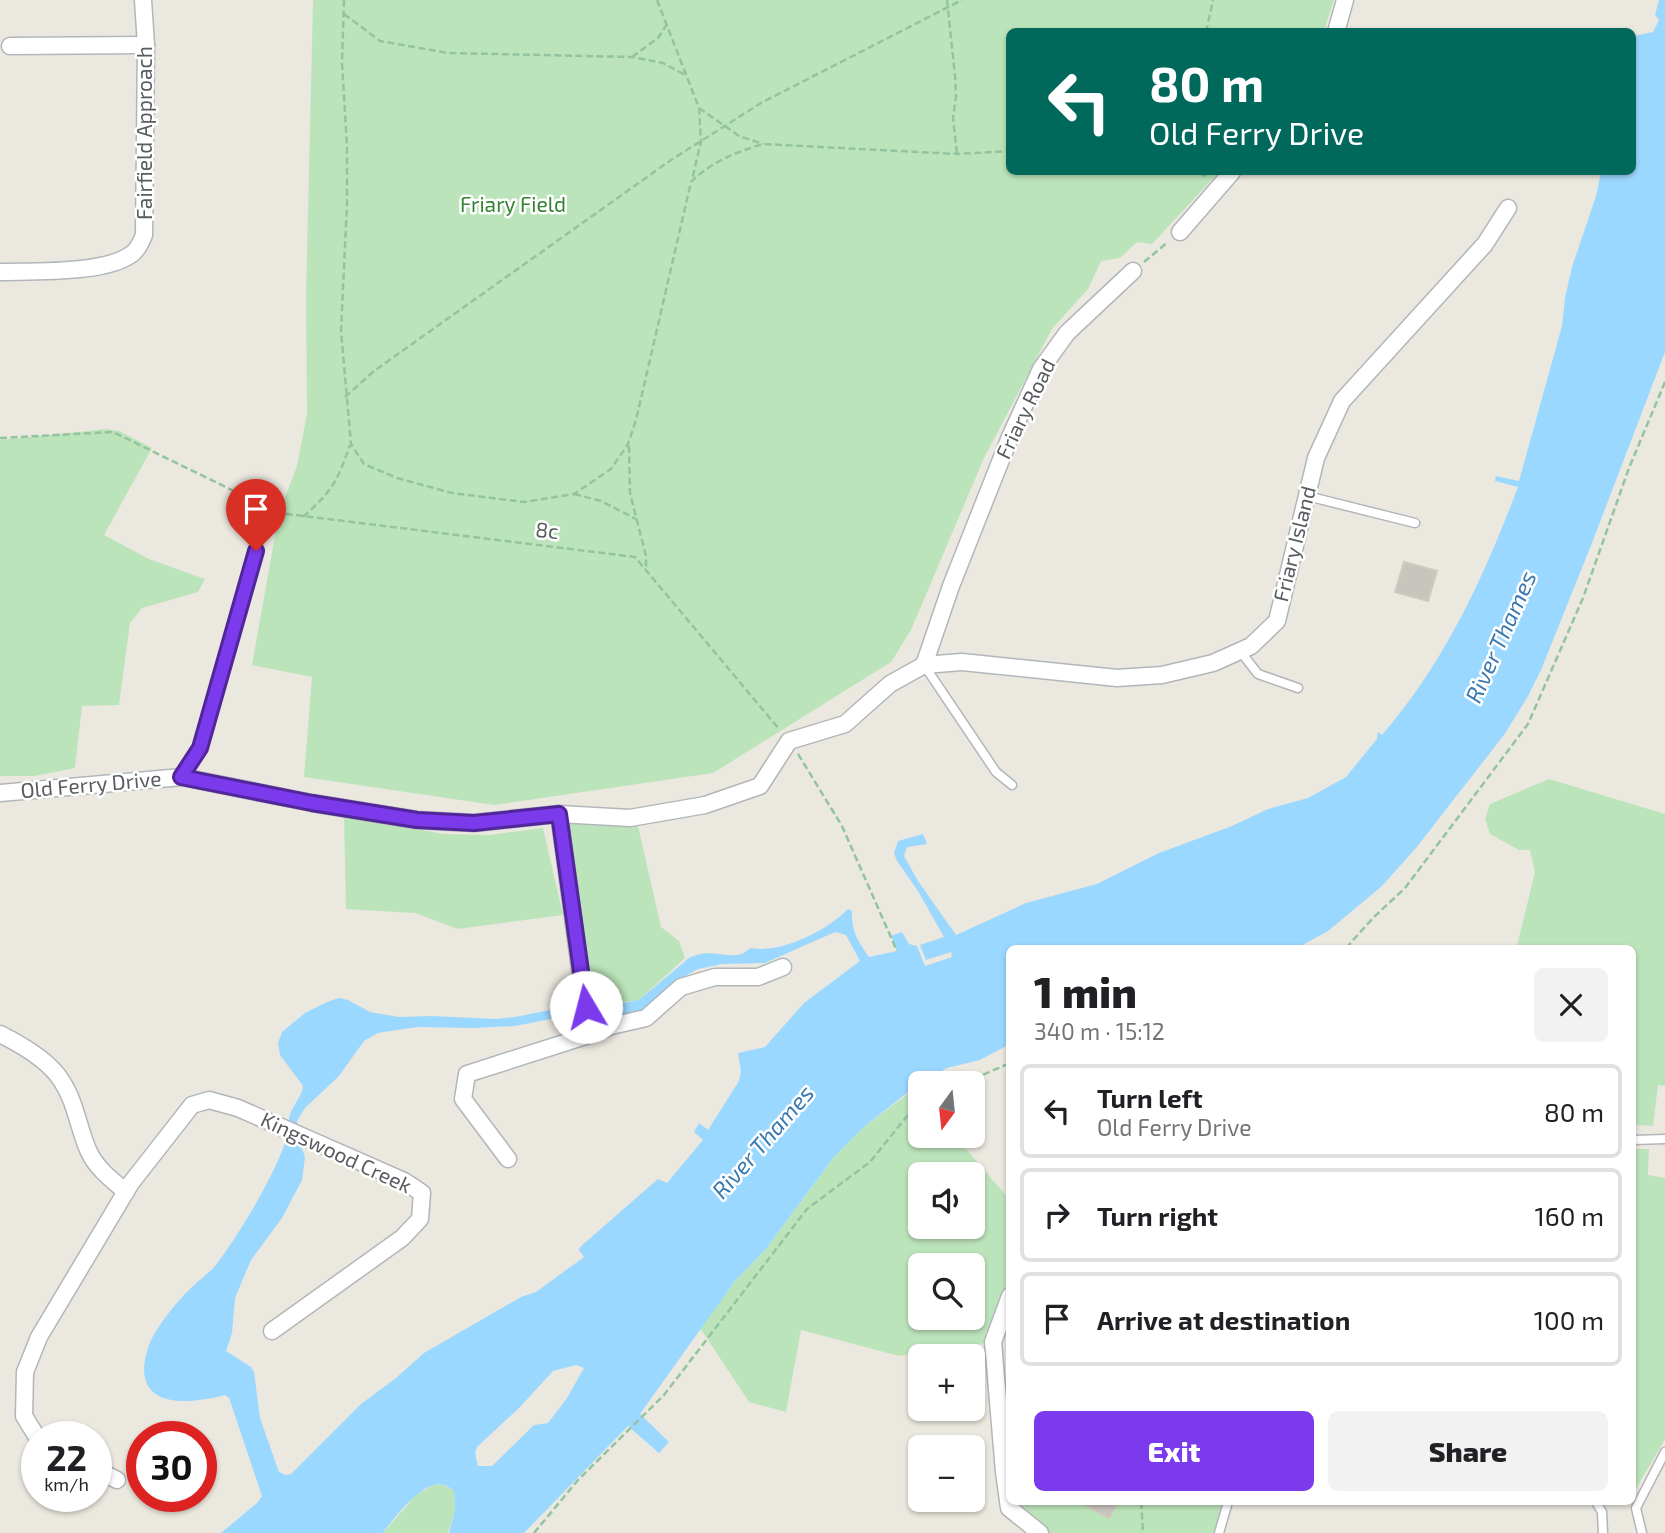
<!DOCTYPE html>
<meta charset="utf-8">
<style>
:root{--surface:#fff;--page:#f2f2f2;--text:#202124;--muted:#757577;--line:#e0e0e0;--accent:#7c3aed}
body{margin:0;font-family:"Exo 2",sans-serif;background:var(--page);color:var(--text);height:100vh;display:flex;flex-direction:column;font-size:26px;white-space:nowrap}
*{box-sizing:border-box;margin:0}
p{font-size:23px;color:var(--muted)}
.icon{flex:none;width:38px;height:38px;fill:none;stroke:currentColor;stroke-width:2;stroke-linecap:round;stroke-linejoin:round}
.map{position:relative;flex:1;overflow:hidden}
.drawer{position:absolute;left:1006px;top:945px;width:630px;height:560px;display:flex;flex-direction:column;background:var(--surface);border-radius:10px;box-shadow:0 2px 5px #0004}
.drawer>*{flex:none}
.banner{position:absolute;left:1006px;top:28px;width:630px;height:147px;border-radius:10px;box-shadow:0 2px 5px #0004;background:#00695c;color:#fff;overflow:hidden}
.needle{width:46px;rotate:195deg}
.fabs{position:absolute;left:908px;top:1071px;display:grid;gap:14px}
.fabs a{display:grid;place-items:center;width:77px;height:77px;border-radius:10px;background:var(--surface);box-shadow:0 2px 5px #0004;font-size:35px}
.speed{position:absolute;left:21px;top:1421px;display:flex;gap:14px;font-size:35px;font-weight:700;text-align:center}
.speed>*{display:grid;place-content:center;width:91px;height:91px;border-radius:50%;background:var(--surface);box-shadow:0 2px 5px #0004;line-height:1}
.speed small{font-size:18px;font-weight:400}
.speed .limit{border:10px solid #d22;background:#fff;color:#111}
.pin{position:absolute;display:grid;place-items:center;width:60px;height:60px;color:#fff;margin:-72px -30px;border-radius:50% 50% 50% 0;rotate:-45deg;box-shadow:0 0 7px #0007}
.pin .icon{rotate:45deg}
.me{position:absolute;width:77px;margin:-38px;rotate:352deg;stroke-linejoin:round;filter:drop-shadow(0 0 5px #0008)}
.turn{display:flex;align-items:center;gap:24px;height:147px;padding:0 28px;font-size:32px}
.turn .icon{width:91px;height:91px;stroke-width:2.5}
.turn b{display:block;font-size:49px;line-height:60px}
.round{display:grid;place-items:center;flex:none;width:74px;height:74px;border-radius:10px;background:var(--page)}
.head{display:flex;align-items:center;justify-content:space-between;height:119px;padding:0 28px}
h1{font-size:42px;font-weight:800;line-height:52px}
.action{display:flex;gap:14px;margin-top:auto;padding:14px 28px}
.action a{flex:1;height:80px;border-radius:10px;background:var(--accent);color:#fff;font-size:28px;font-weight:800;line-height:80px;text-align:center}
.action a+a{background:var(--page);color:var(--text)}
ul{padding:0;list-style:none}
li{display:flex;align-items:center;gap:21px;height:94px;margin:0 14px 10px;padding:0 14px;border:4px solid var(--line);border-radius:10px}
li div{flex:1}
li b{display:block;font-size:26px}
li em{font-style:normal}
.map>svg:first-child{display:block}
</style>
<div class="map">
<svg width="1665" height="1533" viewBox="0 0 1665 1533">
<rect width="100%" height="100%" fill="#ebe8df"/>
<g fill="#bce4ba" fill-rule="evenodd">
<polygon points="313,0 1334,0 1324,31 1010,32 1010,172 1219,172 1152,244 1137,242 1120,258 1101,261 1088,289 1052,329 984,458 911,630 891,662 713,773 494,805 304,777 312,677 252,665 279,513 297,466 307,414 306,297"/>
<polygon points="107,429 119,431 152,448 104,535 149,559 205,579 198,592 142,608 130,623 119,705 82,706 75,768 34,776 0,776 0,440"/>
<polygon points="1549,779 1665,814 1665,1086 1658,1085 1653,1126 1633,1125 1633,948 1529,948 1517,946 1535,872 1530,850 1519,850 1490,834 1485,819 1490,804"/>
<polygon points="635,813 661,927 679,941 685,958 638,1001 590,1003 558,843 554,841 554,824"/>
<polygon points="344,815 443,834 490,835 543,828 563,915 458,929 415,913 346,909"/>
<path d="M 920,1085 L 920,1136 L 955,1136 L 1010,1200 L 1010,1296 L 993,1342 L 899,1356 L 801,1330 L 786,1412 L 749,1402 L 700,1328 L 735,1281 L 765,1250 L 834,1157 L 865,1126 ZM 920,1174 L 973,1174 L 973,1227 L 920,1227 ZM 920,1265 L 973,1265 L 973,1318 L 920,1318 Z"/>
<polygon points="1633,1149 1649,1149 1648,1175 1665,1178 1665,1439 1633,1494"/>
<polygon points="435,1484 444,1485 454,1491 455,1510 448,1533 383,1533 416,1495"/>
<polygon points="1019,1502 1225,1502 1216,1533 1034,1533"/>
</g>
<path fill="#9bd8ff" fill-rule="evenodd" d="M 1659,0 L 1665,0 L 1665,352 L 1592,543 L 1541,670 L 1527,698 L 1504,735 L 1416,848 L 1382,886 L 1328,931 L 1297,948 L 1010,948 L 1010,1044 L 980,1060 L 947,1068 L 920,1083 L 865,1126 L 834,1157 L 765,1250 L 735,1281 L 640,1414 L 669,1442 L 659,1453 L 628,1426 L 524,1533 L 449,1533 L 455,1510 L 454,1491 C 451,1489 448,1486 444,1485 C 424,1478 393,1519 383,1533 L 221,1533 L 257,1503 L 262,1496 L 229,1398 L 225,1395 C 184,1406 129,1408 148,1348 C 153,1331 177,1301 191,1288 C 200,1279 211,1272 218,1262 C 239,1235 279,1168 287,1136 C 289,1129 288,1121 290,1115 C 293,1104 302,1097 303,1086 L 280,1055 L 278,1043 L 282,1032 L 305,1013 L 327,1002 L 339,998 L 348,1000 L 370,1012 L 399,1017 L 432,1016 L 496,1019 L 515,1017 L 585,1003 L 617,1004 L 639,1000 L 689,958 C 711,947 724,959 742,954 C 743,954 750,948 751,948 C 781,954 828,930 848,909 L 852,911 C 851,931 858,941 869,957 L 897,951 L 891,936 L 902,932 L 909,944 L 917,946 L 925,966 L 952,957 L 951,952 L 926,960 L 920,945 L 944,937 L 918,891 L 897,861 L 894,853 L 898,841 L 923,834 L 927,844 L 907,847 L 904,856 L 918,881 L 956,935 L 1026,903 L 1097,884 L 1159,853 L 1232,826 L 1268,809 L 1308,798 L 1346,777 L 1377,739 L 1378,732 L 1382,735 C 1445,662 1484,577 1518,487 L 1495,481 L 1496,476 L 1519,481 L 1562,326 L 1565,298 L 1572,267 L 1596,196 L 1601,172 L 1633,172 L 1633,76 L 1635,67 L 1633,65 L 1633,36 L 1653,32 L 1659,20 L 1655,15 ZM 835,932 L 846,935 L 860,961 L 804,1003 L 765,1047 L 738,1053 L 741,1072 L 739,1081 L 708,1130 L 699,1123 L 694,1132 L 703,1140 L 667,1183 L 658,1179 L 580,1247 L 579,1250 L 584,1257 L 536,1292 L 521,1297 L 424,1353 L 396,1378 L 361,1404 L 291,1474 L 286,1475 L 279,1472 L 260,1418 L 254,1372 L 251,1367 L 226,1351 L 232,1333 L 235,1298 L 251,1260 L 282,1218 L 302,1180 L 305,1157 L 299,1140 L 297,1121 L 305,1108 L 339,1076 L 364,1041 L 378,1033 L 417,1027 L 474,1028 L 515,1026 L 586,1012 L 629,1015 L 645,1011 L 685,976 L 698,969 L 722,964 L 765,963 ZM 576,1365 L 584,1368 L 567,1398 L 548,1423 L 534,1425 L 492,1466 L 478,1466 L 475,1453 L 477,1447 L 520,1407 L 553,1371 Z"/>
<g fill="#c8c4be" stroke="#d0c9bd" stroke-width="2">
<polygon points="1404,562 1437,571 1428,601 1395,592"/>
<polygon points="1080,1502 1118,1502 1109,1518"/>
</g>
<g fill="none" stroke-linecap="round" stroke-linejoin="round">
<defs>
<g id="lane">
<polyline points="1307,496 1415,523"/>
<polyline points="1240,651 1258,674 1298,688"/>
<polyline points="924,665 996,772 1012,785"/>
<polyline points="182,777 200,749 263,526"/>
<polyline points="1633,1140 1665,1139"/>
<polyline points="1596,1502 1602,1512 1603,1533"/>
<polyline points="1219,1533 1228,1502"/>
<polyline points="1642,1533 1636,1508 1665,1452"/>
</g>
<g id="street">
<polyline points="1336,32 1345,0"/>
<polyline points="10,46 146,45"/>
<polyline points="1180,232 1232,172"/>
<path d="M 0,272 C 34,271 108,274 133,253 C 139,248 141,242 144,235 L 146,45 L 143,0"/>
<polyline points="924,665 951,586 1010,437 1041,369 1067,333 1133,271"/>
<polyline points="0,793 182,777 312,803 417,820 474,823 559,814 630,818 705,805 760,786 789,741 845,724 890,684 924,665 962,662 1117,678 1162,675 1213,663 1251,646 1277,621 1316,458 1342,401 1485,244 1508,208"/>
<polyline points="559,814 589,1035 611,1026 646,1018 681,987 715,977 758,977 783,967"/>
<path d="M 0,1034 C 20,1044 49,1061 61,1080 C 76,1102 78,1128 89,1152 C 97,1169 112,1180 126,1192"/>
<polyline points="508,1159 463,1099 467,1074 589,1035"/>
<polyline points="1010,1296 993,1342 1004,1472 1009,1508 1040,1533"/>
<polyline points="37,1437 24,1416 25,1372 39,1337 131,1183 192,1105 209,1100 238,1108 404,1181 422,1193 420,1219 402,1238 272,1331"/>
<polyline points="96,1469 117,1480"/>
</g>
</defs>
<use href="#lane" stroke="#b2b6ba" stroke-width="11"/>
<use href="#street" stroke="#b2b6ba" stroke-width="19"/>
<g stroke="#94c49f" stroke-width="2.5" stroke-dasharray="7 3.5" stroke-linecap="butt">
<path d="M 344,0 L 342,63 L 347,146 L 347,204 L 341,331 L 351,444 L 364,464 L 397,478 L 452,493 L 524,502 L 574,494 L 611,469 L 628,444 L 636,420 L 691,182 C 711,162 736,152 763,144 L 957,154 L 1010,151"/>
<polyline points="657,0 699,108 701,141 692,180"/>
<polyline points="947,0 955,76 956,97 953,118 957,154"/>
<polyline points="344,14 380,41 448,53 632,57 663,63 687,76"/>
<polyline points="1206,32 1213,0"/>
<polyline points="632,57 658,38 667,24"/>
<polyline points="699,108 739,136 763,144"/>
<polyline points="1200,172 1208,178"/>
<polyline points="1144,262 1168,242"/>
<polyline points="345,397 374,371 671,160 761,103 962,0"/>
<polyline points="0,438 113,432 279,513 635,557 779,729"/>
<polyline points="629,446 630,493 646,556 646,570"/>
<polyline points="574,494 601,501 636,519"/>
<path d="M 303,517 C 333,490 337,482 350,445"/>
<polyline points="798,754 842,826 897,951"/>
<polyline points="1346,948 1373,918 1405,888 1528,724 1583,598 1629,468 1665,382"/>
<polyline points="964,1083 1010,1063"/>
<polyline points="1141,1502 1143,1530 1145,1533"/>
<polyline points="534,1533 578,1480 664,1395 807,1209 870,1162 912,1110 920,1105"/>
</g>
<use href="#lane" stroke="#fff" stroke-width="8"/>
<use href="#street" stroke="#fff" stroke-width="16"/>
</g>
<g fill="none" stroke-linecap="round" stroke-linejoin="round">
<defs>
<polyline id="route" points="256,551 200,748 181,777 312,803 417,820 474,823 559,814 586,1007"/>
</defs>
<use href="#route" stroke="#51269a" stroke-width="18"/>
<use href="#route" stroke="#7c3aed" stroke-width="12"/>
</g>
<g text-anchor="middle" stroke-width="5" stroke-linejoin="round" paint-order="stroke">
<g font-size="21" fill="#585c60" stroke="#fff">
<text transform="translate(145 133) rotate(-90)" y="7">Fairfield Approach</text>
<text transform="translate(1026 409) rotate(-64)" y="7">Friary Road</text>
<text transform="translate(547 531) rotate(6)" y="7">8c</text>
<text transform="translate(1295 544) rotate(-76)" y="7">Friary Island</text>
<text transform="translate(91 785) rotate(-5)" y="7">Old Ferry Drive</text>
<text transform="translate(336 1153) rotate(25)" y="7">Kingswood Creek</text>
</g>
<g font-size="21" fill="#348334" stroke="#fff">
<text x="513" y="212">Friary Field</text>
</g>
<g font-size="23" font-style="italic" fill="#3a79af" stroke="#fff">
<text transform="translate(1501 637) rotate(-66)" y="8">River Thames</text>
<text transform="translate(763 1142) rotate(-49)" y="8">River Thames</text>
</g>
</g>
</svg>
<div class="fabs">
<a><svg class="needle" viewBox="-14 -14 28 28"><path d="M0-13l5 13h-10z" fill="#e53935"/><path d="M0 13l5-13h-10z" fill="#757577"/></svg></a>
<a><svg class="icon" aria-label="sound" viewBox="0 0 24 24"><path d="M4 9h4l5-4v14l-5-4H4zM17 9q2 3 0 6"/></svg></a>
<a><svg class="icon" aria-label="search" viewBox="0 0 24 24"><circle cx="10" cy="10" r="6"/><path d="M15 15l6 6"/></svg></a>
<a>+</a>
<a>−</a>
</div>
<div class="speed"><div>22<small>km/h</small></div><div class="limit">30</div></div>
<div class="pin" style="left:256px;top:551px;background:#d93025"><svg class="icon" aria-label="arrive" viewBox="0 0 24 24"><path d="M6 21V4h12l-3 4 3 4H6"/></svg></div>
<svg class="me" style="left:586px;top:1007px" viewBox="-20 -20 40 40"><circle r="19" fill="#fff"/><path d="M0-13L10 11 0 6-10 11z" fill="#7c3aed"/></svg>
<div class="banner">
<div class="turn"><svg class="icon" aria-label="left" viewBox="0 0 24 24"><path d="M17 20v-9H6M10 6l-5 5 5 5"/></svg><div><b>80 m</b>Old Ferry Drive</div></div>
</div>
<section class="drawer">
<div class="head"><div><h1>1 min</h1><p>340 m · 15:12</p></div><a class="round"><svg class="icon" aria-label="close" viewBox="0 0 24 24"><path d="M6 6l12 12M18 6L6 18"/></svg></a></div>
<ul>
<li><svg class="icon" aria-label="left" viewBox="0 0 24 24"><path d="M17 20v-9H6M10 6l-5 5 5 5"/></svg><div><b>Turn left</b><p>Old Ferry Drive</p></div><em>80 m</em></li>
<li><svg class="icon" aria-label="right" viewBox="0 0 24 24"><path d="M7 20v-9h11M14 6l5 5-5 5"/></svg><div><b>Turn right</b></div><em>160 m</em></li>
<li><svg class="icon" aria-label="arrive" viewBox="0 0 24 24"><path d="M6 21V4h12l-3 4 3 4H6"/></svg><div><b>Arrive at destination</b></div><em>100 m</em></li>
</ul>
<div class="action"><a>Exit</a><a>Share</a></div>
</section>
</div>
